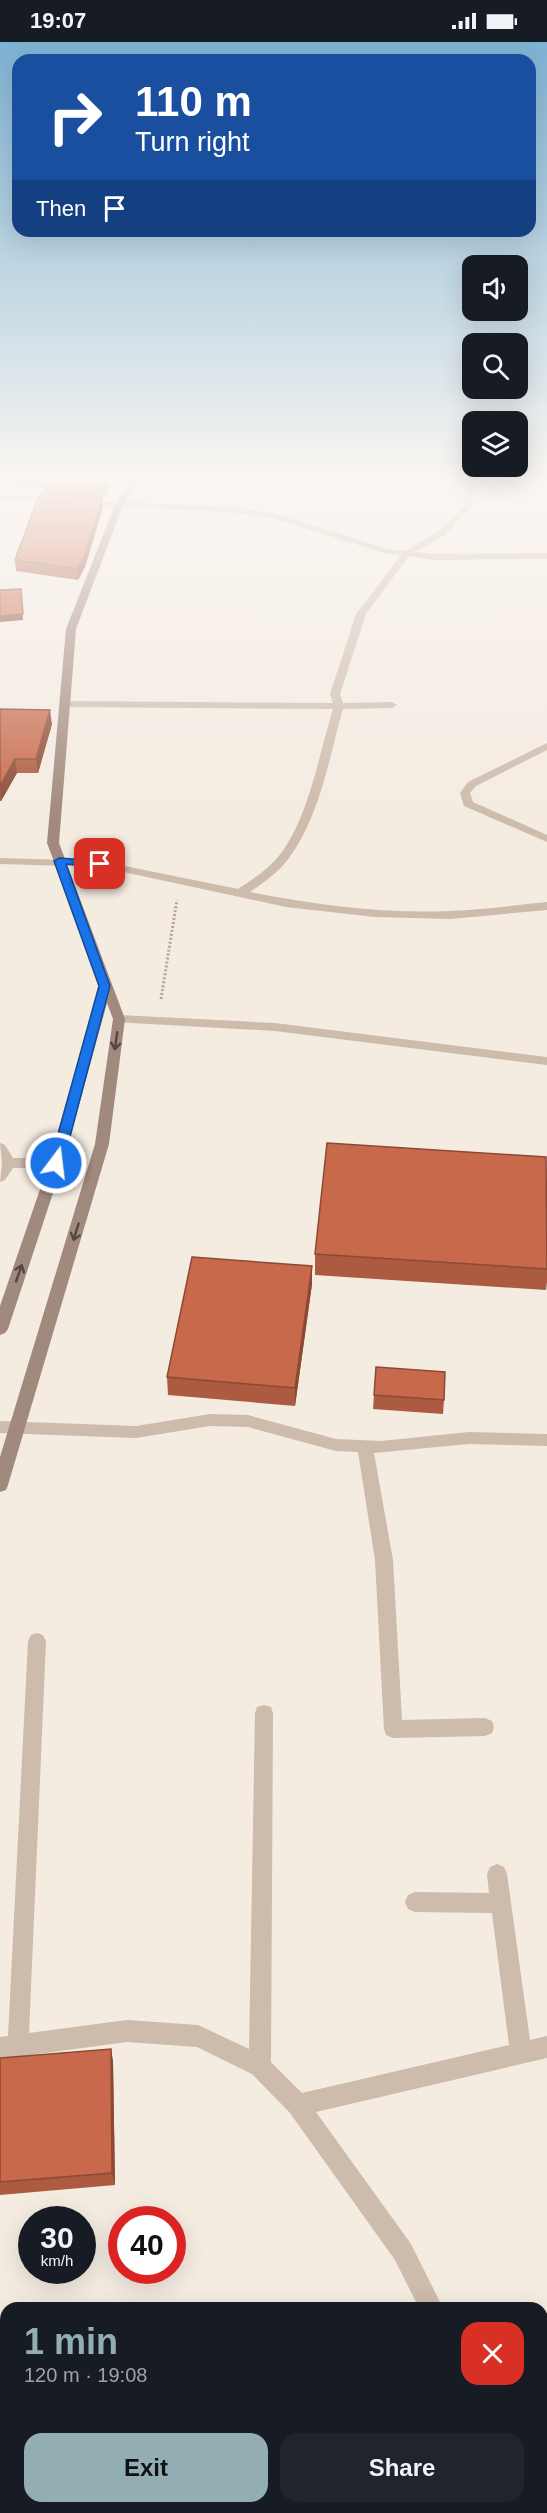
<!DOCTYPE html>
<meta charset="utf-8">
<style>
:root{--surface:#171b24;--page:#20242c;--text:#f1f3f6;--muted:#9ea1a6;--accent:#92aeb2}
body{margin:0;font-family:Arial,sans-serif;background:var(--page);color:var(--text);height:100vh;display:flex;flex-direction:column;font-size:22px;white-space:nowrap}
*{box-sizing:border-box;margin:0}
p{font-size:20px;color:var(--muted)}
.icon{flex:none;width:33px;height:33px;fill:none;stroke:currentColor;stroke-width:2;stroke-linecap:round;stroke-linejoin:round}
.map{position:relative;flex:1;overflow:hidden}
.sheet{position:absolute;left:0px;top:2260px;width:548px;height:212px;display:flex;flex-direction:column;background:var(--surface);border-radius:18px 18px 0 0;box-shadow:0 6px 24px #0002}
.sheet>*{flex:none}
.banner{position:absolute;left:12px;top:12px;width:524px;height:183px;border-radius:18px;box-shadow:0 6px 24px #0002;background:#1a4fa0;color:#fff;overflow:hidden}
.tools{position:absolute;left:462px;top:213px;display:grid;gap:12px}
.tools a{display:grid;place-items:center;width:66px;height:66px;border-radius:12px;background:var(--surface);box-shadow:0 6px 24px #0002;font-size:30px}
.speed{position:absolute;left:18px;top:2164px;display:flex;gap:12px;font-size:30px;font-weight:700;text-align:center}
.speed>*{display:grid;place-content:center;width:78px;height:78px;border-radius:50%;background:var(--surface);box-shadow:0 6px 24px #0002;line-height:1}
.speed small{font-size:15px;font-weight:400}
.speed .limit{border:9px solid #d22;background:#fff;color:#111}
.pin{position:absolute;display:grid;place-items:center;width:51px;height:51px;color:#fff;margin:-26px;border-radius:12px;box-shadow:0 3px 9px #0006}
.me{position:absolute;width:66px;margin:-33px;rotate:15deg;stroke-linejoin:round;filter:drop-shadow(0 0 4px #0008)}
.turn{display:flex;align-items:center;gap:21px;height:126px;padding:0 24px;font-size:27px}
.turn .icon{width:78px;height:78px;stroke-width:2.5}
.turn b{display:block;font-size:42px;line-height:51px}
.then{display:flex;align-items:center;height:57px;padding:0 24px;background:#0003;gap:12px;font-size:22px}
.round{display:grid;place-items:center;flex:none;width:63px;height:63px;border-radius:18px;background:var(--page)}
.overview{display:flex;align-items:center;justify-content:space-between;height:102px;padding:0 24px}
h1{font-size:36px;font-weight:800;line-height:45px;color:var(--accent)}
.button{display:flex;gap:12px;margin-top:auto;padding:12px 24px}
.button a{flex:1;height:69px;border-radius:18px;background:var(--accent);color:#111;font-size:24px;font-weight:800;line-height:69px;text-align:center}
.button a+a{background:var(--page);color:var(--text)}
.status{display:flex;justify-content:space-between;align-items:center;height:42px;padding:0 30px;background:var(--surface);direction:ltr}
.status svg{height:16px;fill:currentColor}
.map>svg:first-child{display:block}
</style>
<div class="status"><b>19:07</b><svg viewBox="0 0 49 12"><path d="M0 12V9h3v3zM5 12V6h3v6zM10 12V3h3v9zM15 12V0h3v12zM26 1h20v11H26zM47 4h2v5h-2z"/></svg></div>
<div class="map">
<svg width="547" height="2471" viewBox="0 0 547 2471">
<rect width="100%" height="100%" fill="#f4ebe1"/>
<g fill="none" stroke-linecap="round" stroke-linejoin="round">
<polyline stroke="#b9a596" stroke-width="3" stroke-dasharray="2 2" stroke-linecap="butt" points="161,957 177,858"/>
<g fill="#cdbbac" fill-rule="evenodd">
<path d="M 464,432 L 472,432 L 473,463 L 445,493 L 415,510 L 433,512 L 547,511 L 547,517 L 433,518 L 409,514 L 366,572 L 340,652 L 343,661 L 392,660 L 397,663 L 392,666 L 343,667 C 329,716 320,774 289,816 C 279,830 264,840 250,850 C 315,863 385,872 451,869 C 483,868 515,863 547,860 L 547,868 L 450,877 L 375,875 L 286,865 L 100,825 L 0,822 L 0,816 L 100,819 L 238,847 C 252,838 267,828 278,815 C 308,779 319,712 333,667 L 64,665 L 59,662 L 64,659 L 333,661 L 330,652 L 356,572 L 401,513 L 384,511 L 272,476 L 235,471 L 84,462 L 81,462 L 81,458 L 235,465 L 276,472 L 388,507 L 405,509 L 439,489 L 465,463 Z"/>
<polygon points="0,453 57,456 61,458 57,460 0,457"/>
<polygon points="547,701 547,708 476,744 470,751 473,760 547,793 547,800 464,764 460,751 468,740"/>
<polygon points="119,973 275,981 547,1015 547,1023 275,989 114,980 113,977"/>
<polygon points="0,1101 5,1103 13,1116 56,1116 63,1121 56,1126 13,1126 5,1138 0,1140 2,1121"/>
<polygon points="210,1372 248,1373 336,1397 381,1399 469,1390 547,1392 547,1404 469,1402 374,1411 393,1518 402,1678 485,1676 492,1679 494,1685 492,1691 485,1694 393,1696 386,1693 384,1687 375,1518 358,1410 336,1409 248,1385 210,1384 136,1396 0,1391 0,1379 136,1384"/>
<polygon points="37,1591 43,1593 46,1599 29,1991 127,1978 198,1983 249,2007 255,1671 257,1665 264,1663 271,1665 273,1671 271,2020 302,2051 509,2003 492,1871 415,1870 408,1867 405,1860 408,1853 415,1850 489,1851 487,1832 490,1825 497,1822 504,1825 507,1832 530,1998 547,1994 547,2016 316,2070 411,2202 443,2266 419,2266 395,2218 290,2071 252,2032 197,2005 127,2000 0,2017 0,1995 8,1994 28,1599 31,1593"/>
<polygon points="6,2409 6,2435 0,2436 0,2410"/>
<polygon points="542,2463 545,2471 519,2471 517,2466 542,2466"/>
</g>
<polygon fill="#a18a7d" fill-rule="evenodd" points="134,432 142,432 123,463 76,587 59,801 125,977 109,1102 8,1443 6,1448 0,1450 0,1415 95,1102 113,977 107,961 63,1121 8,1287 5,1291 0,1293 0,1264 49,1121 100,942 47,801 66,587 115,463"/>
</g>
<g fill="#ac5a40">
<polygon points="18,432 110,432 110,436 108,439 109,445 105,456 102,456 103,465 85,525 78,538 16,529 15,518 44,452 44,446 18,444 17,435"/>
<polygon points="0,667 52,682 38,731 17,731 1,759 0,759"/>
<polygon points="547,1138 547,1240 546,1248 315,1233 315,1212"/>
<polygon points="312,1224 312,1242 295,1364 168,1353 167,1335"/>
<polygon points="376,1325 444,1358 443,1372 373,1367"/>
<polygon points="111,2007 113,2020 115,2143 0,2153 0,2016"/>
<polygon points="376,2466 464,2466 467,2471 378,2471"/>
</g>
<g fill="#8c4a34">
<polygon points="106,432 110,432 110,436 108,439 109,445 105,456 104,435"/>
<polygon points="102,455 103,465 85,525 78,538 77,527"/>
<polygon points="21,547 23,578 0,580 0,574"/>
<polygon points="50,668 52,682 38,731 36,717"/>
<polygon points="15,717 17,731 1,759 0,744"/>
<polygon points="312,1224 312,1242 295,1364 295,1346"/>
<polygon points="111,2007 113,2020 115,2143 112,2131"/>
</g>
<g fill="#c8694b" stroke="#8c4a34" stroke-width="1.5">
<polygon points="18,432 106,432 104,435 108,435 105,446 43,443 46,437 17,435"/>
<polygon points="40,451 102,455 84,515 77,527 15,518"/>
<polygon points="21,547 23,572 0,574 0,548"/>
<polygon points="0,667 50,668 36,717 15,717 0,744"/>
<polygon points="327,1101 546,1115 547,1227 315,1212"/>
<polygon points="192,1215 312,1224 295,1346 167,1335"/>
<polygon points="376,1325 445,1330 444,1358 374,1353"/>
<polygon points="111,2007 112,2131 0,2140 0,2016"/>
<polygon points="380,2466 464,2466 467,2471 382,2471"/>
</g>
<defs><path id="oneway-shaft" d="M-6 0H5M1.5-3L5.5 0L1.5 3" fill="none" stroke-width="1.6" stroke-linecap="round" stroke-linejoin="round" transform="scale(1.5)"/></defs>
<g stroke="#544640">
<use href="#oneway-shaft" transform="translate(116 999) rotate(98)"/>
<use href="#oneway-shaft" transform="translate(76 1190) rotate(107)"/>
<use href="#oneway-shaft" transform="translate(19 1231) rotate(-71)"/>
</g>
<linearGradient id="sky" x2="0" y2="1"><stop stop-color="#7eb2d2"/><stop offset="0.56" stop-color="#faf6f2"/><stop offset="1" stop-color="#faf6f2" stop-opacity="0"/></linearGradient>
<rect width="547" height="778" fill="url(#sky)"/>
<polygon fill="#1a73e8" stroke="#114b97" stroke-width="1.5" points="59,816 100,819 105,822 100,825 66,822 110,944 63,1121 56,1126 50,1121 99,944 54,819"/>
</svg>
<div class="tools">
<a><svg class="icon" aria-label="sound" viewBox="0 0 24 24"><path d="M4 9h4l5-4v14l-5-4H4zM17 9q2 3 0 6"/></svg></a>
<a><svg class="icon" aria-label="search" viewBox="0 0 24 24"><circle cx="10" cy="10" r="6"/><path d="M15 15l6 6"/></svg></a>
<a><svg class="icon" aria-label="layers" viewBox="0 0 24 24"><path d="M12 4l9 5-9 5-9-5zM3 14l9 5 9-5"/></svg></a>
</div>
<div class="speed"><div>30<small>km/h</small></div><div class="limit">40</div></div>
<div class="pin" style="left:100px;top:822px;background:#d93025"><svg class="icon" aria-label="arrive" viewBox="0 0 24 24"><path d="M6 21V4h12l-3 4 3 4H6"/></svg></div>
<svg class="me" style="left:56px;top:1121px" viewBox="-20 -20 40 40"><circle r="17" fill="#1a73e8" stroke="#fff" stroke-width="3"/><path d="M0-11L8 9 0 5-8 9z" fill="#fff"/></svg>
<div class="banner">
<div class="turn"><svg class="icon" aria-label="right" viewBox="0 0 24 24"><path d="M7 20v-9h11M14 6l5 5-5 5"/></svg><div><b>110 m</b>Turn right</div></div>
<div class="then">Then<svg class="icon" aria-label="arrive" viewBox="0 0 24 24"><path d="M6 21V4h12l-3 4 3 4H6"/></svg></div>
</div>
<section class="sheet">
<div class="overview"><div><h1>1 min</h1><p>120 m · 19:08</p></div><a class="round" style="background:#d93025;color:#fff"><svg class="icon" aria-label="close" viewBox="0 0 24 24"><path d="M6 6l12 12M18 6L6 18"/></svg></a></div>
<div class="button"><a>Exit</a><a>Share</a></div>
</section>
</div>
